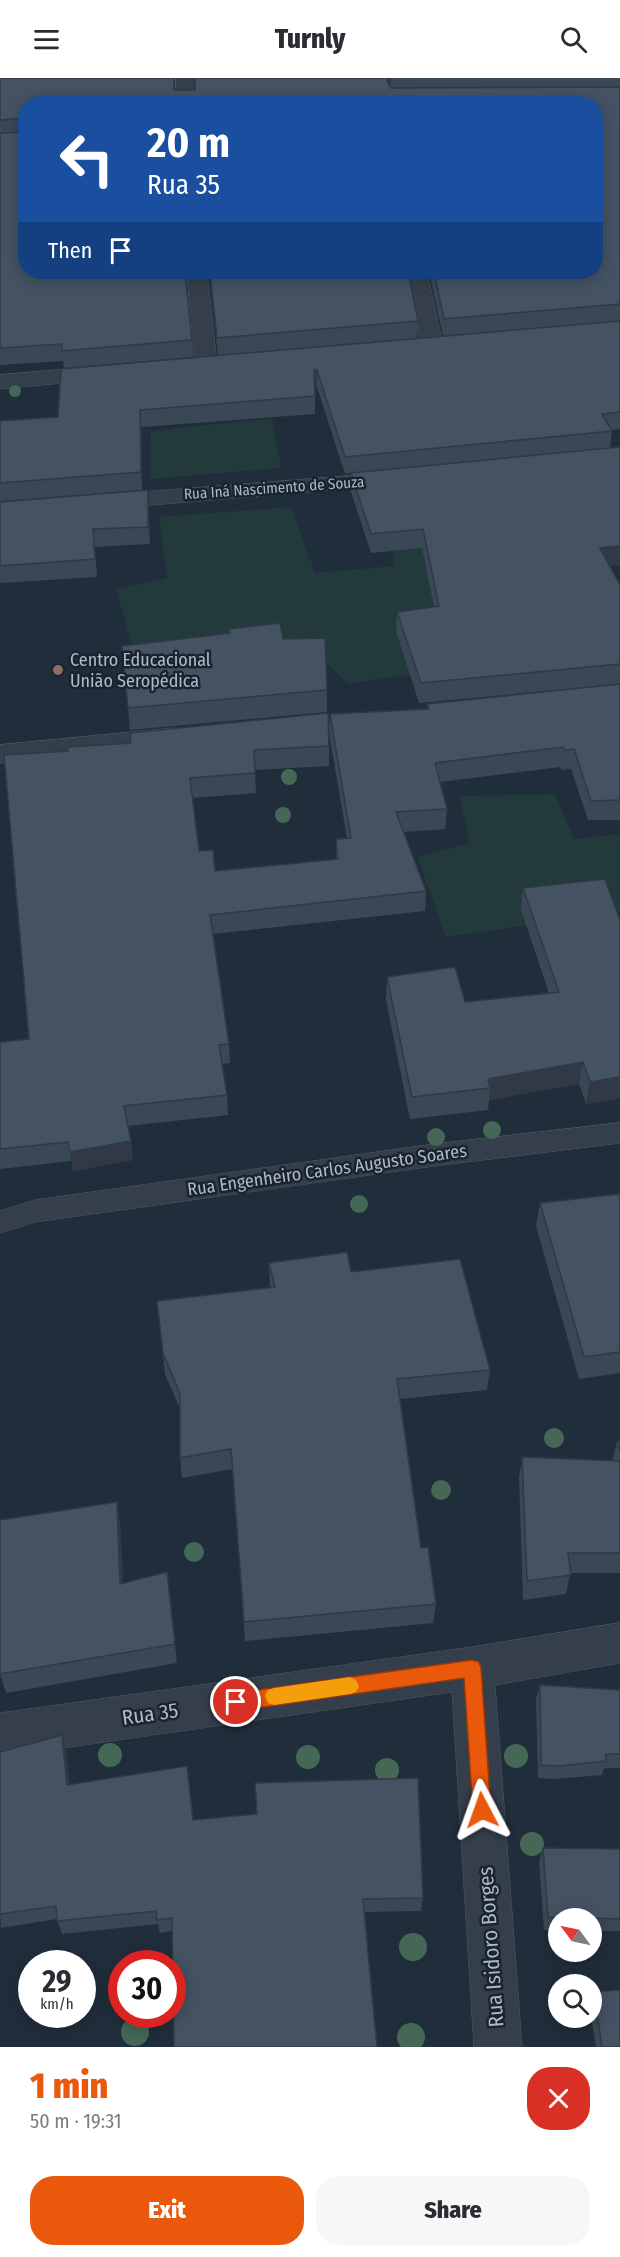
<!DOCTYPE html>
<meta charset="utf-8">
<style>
:root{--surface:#fff;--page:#f7f7f7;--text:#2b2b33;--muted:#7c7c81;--accent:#ea580c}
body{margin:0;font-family:"Fira Sans Condensed",sans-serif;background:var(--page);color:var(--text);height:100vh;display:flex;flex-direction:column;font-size:22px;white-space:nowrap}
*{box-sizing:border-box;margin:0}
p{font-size:20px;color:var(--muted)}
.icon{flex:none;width:33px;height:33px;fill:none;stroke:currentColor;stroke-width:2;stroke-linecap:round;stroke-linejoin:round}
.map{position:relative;height:1969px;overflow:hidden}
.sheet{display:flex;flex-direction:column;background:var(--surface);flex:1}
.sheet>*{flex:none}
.guide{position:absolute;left:18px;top:18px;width:585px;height:183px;border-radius:24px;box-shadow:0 3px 15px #0003;background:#1a4fa0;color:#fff;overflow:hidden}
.needle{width:39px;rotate:303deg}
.fabs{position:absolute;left:548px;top:1830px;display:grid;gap:12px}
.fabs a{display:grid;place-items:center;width:54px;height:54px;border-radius:50%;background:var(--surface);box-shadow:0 3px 15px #0003;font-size:30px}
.speed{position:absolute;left:18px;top:1872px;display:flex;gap:12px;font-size:30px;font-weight:700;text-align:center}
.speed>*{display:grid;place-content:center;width:78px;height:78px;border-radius:50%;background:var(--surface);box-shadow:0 3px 15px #0003;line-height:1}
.speed small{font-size:15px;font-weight:400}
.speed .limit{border:9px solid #d22;background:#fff;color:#111}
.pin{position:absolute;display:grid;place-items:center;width:51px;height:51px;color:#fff;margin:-26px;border:3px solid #fff;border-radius:50%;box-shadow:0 2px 6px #0007}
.me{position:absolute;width:66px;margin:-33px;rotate:356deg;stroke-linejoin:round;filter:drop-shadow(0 0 4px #0008)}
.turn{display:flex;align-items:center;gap:21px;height:126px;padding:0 30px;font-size:27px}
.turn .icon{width:78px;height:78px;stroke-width:2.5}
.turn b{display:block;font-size:42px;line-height:51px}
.then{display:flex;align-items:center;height:57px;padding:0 30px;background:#0003;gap:12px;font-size:22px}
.round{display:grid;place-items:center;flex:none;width:63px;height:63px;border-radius:24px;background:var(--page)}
.head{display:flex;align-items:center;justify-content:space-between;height:102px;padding:0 30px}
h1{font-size:36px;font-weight:800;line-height:45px;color:var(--accent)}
.cta{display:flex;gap:12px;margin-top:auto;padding:12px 30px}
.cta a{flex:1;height:69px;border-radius:24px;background:var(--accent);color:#fff;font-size:24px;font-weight:800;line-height:69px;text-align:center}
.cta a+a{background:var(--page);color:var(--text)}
header{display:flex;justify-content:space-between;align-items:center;height:78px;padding:0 30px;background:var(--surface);font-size:27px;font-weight:800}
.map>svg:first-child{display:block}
</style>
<header><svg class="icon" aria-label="menu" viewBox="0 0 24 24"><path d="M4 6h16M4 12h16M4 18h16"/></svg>Turnly<svg class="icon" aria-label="search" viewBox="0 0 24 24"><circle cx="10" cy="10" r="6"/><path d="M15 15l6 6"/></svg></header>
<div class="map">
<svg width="620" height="1969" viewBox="0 0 620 1969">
<rect width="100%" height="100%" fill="#202d3b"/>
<g fill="#223a3c">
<polygon points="272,340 281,390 150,401 151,353"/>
<polygon points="291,429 315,495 394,488 391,441 439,450 460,589 348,606 328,586 284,591 138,589 116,511 167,500 159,439"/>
<polygon points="555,716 574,761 620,756 620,834 446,859 417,779 470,765 459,718"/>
</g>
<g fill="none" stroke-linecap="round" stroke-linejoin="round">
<defs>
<polygon id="service" points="620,1045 620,1065 434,1088 35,1144 0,1155 0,1133 35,1122 434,1066"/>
<g id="minor">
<rect x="176" y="0" width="18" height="26"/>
<polygon points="187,194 207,194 217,286 214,291 206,293 198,291 195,286"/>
<polygon points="407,194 427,194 443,267 440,272 432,273 424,272 421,267"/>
<polygon points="106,288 114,290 117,295 114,300 0,311 0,297"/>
<polygon points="396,394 404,396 408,401 404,406 103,431 94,429 91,424 94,419 103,417"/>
<polygon points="174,650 184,653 188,659 184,665 0,685 0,667"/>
<polygon points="620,1545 620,1585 495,1607 522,1969 474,1969 452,1614 0,1679 0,1635 472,1569"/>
</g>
</defs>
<use href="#service" stroke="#4f5a65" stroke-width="1"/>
<use href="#minor" stroke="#4f5a65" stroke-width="1"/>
<use href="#service" fill="#343f4b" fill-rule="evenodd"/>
<use href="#minor" fill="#343f4b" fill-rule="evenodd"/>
</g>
<g fill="#456856">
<circle cx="15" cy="313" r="6"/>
<circle cx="289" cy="699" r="8"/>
<circle cx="283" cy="737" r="8"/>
<circle cx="492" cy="1052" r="9"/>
<circle cx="436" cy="1059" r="9"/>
<circle cx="359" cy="1126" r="9"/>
<circle cx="554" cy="1360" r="10"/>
<circle cx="441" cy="1412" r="10"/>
<circle cx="194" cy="1474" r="10"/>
<circle cx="110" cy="1677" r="12"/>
<circle cx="516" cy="1678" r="12"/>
<circle cx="308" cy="1679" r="12"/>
<circle cx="387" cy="1692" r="12"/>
<circle cx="532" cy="1766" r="12"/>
<circle cx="413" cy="1869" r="14"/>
<circle cx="135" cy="1954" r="14"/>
<circle cx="411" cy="1959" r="14"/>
</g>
<g fill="#3a4754">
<polygon points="0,0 174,0 174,12 195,12 195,0 620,0 620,351 612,352 610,370 620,369 620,487 610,488 620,507 620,606 419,625 396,553 397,534 434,529 422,470 371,475 351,414 351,395 345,396 317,309 315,309 315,336 142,349 142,412 0,423 0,343 58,339 61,291 620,243 443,258 429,194 596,194 26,26 192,262 193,279 64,290 63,283 0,287"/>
<polygon points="209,194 408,194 418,243 417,260 218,277"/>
<polygon points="148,412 150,466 95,469 97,499 0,505 0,424"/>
<polygon points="229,551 283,561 327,612 327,634 130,652 122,568 229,555"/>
<polygon points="620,606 620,742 588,742 571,691 561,692 561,689 440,704 447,731 445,751 404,754 426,813 425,833 213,856 229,966 230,985 222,986 227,1017 228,1037 128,1048 133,1082 73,1093 72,1083 0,1091 0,964 29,961 4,677 329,668 329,688 255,692 256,715 192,720 199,773 215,793 336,782 336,761 347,760 329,655 330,636 427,631 427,626"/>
<polygon points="523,810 620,842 620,1020 586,1026 579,1006 489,1022 488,1032 410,1041 386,922 387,899 465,924 549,915 521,832"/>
<polygon points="620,1116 620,1295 579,1301 536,1148 540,1125"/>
<polygon points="269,1185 351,1194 490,1292 487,1312 400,1321 421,1470 436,1526 433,1545 245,1563 233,1391 182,1400 180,1380 180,1331 165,1296 157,1223 270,1209"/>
<polygon points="620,1363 620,1495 570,1495 566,1516 523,1522 519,1400 522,1379 612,1383 617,1364"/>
<polygon points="120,1445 123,1505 167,1494 177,1585 6,1615 0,1596"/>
<polygon points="540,1607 620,1612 620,1690 604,1690 602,1697 556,1701 538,1700 536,1621"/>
<polygon points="66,1672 69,1707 189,1703 193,1742 423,1820 421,1833 365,1834 172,1853 160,1855 158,1846 62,1856 57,1841 1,1850 0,1836"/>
<polygon points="543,1770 620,1771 620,1853 591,1853 591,1840 558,1840 558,1852 544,1852 539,1784"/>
<polygon points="594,1914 620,1969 596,1969 591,1939 591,1920"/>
</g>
<g fill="#303945">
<polygon points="389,0 391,0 391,13 387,3"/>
<rect x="314" y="292" width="3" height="17"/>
<polygon points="140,332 142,349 142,412 141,394"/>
<polygon points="148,412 149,430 150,466 148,449"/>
<polygon points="620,468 620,487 598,490 600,470"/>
<polygon points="583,984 579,1006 489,1022 490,1010 488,1001"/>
<polygon points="620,999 620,1020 586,1026 590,1004"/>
<polygon points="131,1063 133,1082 73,1093 70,1074"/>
<polygon points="117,1424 120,1445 124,1525 120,1506"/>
<polygon points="167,1494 170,1514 177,1585 175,1566"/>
<polygon points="62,1657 66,1672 71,1722 67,1707"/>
</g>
<g fill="#445262" stroke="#303945" stroke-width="1.5">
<polygon points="0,0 174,0 174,12 195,12 195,0 389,0 387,3 391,10 620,9 620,226 444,241 434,194 596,194 596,26 26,26 26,40 0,42"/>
<polygon points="26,54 26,194 185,194 192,262 62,273 62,266 0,270 0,55"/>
<polygon points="210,194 408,194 418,243 217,260"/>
<polygon points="620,243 620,334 602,336 612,353 345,379 317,292 314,292 315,318 140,332 141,394 0,405 0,343 58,339 61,291"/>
<polygon points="620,369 620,468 600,470 620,507 620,586 421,605 397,534 439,528 423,451 371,456 351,395"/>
<polygon points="148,412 148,449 93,451 95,481 0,488 0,424"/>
<polygon points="280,545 283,561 325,560 327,612 128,630 122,568 230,555 229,551"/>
<polygon points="620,606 620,722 591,723 574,671 564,672 563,669 435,685 447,731 396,734 426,813 210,837 229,966 219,967 227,1017 124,1028 131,1063 70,1074 68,1064 0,1071 0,964 29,961 4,677 68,673 68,669 131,665 130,655 328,635 329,668 254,672 255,695 190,700 199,773 213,772 215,793 338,781 336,761 351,760 330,636 429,631 427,626"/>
<polygon points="605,801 620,842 620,999 590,1004 583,984 488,1001 490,1010 412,1019 387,899 455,889 465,924 559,914 523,810"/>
<polygon points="620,1116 620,1274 584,1279 540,1125"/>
<polygon points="347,1174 351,1194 460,1181 490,1292 397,1301 421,1470 428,1469 436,1526 244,1544 231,1371 180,1380 180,1316 163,1275 157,1223 275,1209 269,1185"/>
<polygon points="620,1363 620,1375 617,1364"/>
<polygon points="522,1379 620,1383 620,1475 568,1475 571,1497 527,1503"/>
<polygon points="117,1424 120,1506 167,1494 175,1566 0,1596 0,1442"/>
<polygon points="540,1607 620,1612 620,1676 606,1676 606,1683 560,1688 541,1687"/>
<polygon points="62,1657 67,1707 187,1688 193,1742 257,1736 255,1705 418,1700 423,1820 363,1821 377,1969 174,1969 172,1840 157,1842 156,1833 57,1843 56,1828 0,1836 0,1674"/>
<polygon points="543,1770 620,1771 620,1841 548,1839"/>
<polygon points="620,1912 620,1969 602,1969 594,1914"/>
</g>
<polygon fill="#ea580c" stroke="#983908" stroke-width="1.5" points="472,1582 479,1584 481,1590 491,1732 489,1739 482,1742 475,1739 473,1732 464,1600 236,1633 230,1630 227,1624 230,1618 236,1615"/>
<polygon fill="#f59e0b" points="350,1599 356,1602 359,1608 356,1614 350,1616 274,1627 268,1625 265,1618 268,1612 274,1610"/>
<circle fill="#8d6e63" stroke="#19242f" stroke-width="2" cx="58" cy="592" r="6"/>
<g text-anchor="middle" stroke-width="5" stroke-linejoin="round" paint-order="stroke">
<g font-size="15" fill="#afbac7" stroke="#19242f">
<text transform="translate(274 410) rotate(-4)" y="5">Rua Iná Nascimento de Souza</text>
</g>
<g font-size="18" fill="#afbac7" stroke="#19242f" text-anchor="start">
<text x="70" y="588">Centro Educacional<tspan x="70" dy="21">União Seropédica</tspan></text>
</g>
<g font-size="18" fill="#afbac7" stroke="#19242f">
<text transform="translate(327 1092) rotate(-8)" y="6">Rua Engenheiro Carlos Augusto Soares</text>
</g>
<g font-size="21" fill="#afbac7" stroke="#19242f">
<text transform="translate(150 1636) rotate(-8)" y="7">Rua 35</text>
<text transform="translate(491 1869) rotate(-94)" y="7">Rua Isidoro Borges</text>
</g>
</g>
</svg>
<div class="fabs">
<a><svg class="needle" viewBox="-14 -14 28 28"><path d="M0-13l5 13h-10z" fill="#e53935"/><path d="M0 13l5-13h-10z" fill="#7c7c81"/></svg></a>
<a><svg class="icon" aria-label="search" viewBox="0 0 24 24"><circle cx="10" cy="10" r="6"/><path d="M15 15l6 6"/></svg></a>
</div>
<div class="speed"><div>29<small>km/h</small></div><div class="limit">30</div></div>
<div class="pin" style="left:236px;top:1624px;background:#d93025"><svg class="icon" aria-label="arrive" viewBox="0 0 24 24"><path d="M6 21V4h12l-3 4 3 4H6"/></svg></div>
<svg class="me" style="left:482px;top:1732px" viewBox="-20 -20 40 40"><path d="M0-17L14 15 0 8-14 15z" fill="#ea580c" stroke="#fff" stroke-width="4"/></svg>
<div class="guide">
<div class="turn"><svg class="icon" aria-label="left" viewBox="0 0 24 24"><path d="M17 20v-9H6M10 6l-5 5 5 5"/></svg><div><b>20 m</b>Rua 35</div></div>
<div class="then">Then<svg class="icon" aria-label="arrive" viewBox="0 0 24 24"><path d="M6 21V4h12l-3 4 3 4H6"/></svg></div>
</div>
</div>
<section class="sheet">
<div class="head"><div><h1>1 min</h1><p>50 m · 19:31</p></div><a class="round" style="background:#d93025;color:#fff"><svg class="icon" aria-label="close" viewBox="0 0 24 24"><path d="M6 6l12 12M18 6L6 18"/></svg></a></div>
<div class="cta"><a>Exit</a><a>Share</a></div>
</section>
